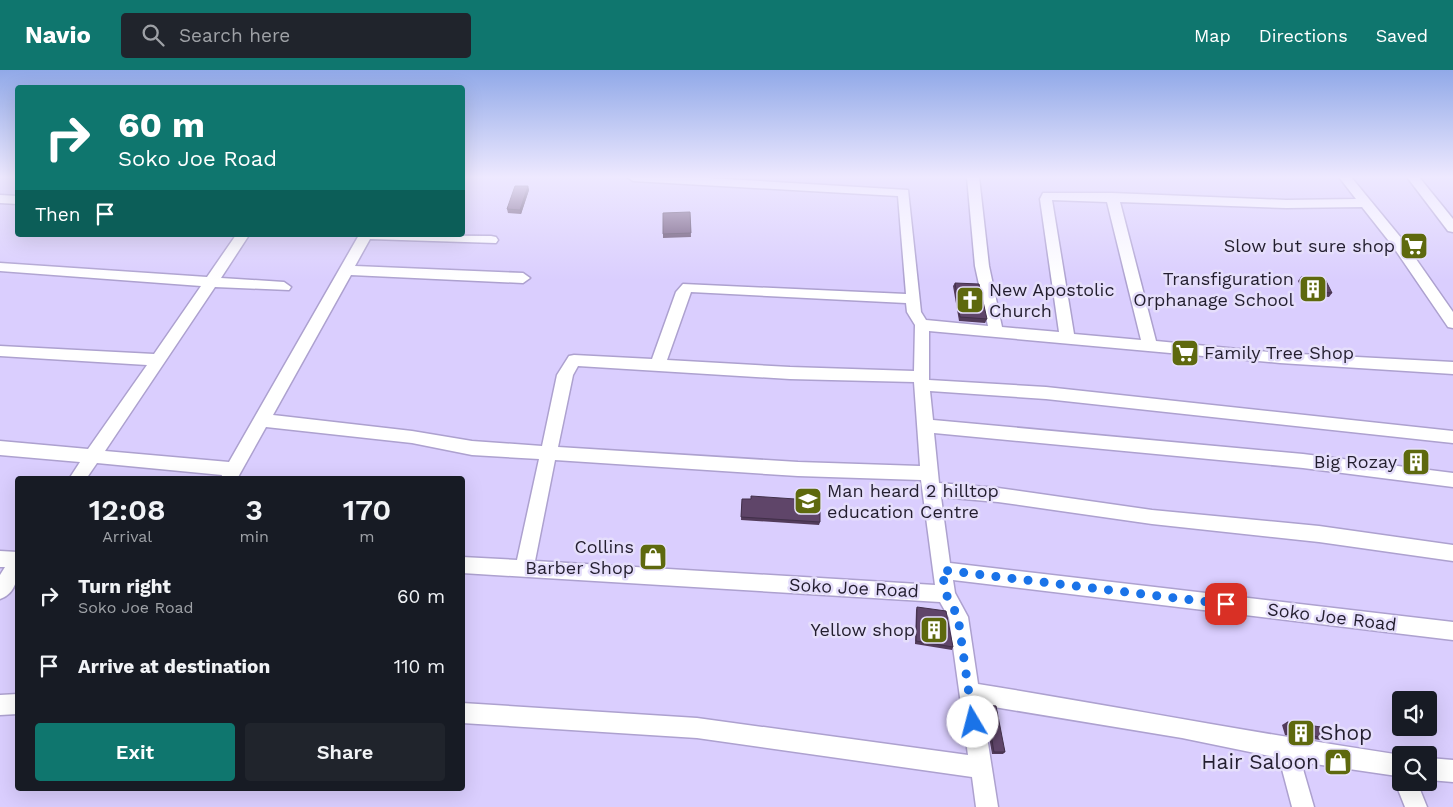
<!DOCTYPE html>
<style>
:root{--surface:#171b24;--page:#20242c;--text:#f1f3f6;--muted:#9ea1a6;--accent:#0f766e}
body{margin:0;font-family:"Work Sans",sans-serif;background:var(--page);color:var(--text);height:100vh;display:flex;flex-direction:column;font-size:19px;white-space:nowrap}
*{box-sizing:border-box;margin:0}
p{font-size:16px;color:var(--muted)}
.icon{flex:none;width:28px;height:28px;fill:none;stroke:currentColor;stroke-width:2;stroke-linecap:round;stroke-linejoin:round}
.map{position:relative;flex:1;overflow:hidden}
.panel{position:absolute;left:15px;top:406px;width:450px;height:315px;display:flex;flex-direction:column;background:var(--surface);border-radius:5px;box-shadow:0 5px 20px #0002}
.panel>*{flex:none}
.banner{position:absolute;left:15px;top:15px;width:450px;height:152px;border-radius:5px;box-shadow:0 5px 20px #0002;background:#0f766e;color:#fff;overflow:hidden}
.tools{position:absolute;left:1392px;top:621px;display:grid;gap:10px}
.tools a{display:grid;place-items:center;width:45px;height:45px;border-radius:5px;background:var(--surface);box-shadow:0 5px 20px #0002;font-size:25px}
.pin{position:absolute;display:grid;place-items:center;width:42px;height:42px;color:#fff;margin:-21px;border-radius:10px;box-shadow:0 2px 8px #0006}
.me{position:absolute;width:55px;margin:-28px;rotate:352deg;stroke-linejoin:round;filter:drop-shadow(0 0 4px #0008)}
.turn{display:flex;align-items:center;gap:18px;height:105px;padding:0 20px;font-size:22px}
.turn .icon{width:65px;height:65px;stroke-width:2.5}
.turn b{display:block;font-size:35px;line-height:42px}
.then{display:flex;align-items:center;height:48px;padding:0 20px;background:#0003;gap:10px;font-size:19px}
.eta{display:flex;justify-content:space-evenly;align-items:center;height:85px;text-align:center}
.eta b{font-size:30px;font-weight:600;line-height:35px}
.button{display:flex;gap:10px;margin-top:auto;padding:10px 20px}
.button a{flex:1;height:58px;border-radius:5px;background:var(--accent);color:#fff;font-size:20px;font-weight:600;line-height:58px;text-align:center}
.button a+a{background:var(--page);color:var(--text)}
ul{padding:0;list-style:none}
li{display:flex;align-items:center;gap:15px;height:70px;padding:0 20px}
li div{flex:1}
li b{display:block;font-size:19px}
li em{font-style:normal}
header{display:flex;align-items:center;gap:30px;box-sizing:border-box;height:70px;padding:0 25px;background:var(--accent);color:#fff}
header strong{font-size:24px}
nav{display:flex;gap:28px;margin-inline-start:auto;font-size:18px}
.search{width:350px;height:45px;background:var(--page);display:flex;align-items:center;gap:12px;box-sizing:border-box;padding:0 18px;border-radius:5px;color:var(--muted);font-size:19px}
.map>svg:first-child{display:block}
</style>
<header>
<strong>Navio</strong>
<div class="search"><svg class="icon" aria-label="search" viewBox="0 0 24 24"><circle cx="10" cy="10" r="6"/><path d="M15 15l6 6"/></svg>Search here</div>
<nav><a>Map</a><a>Directions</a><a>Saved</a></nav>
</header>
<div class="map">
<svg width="1453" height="737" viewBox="0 0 1453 737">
<rect width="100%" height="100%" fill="#dacefe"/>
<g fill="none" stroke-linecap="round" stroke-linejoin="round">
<defs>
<g id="street">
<path d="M 627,107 L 692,107 L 908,120 L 921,242 L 926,250 L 988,256 L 975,196 L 967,107 L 979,107 L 989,196 L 1002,257 L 1059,262 L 1040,129 L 1043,123 L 1112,123 L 1286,130 L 1356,129 L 1339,107 L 1351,107 L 1402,169 L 1453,242 L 1453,258 L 1448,257 L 1392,175 L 1362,137 L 1286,138 L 1120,132 L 1156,271 L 1280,283 L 1453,292 L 1453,304 L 1280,293 L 929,261 L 929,310 L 1046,317 L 1453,361 L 1453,373 L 1046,329 L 930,321 L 933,350 L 1303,384 L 1453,403 L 1453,417 L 1303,398 L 934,363 L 939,413 L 998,418 L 1152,440 L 1319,456 L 1453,475 L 1453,491 L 1319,472 L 1152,454 L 998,432 L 941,427 L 950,493 L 1453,552 L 1453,570 L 953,510 L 955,523 L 968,547 L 978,614 C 1119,637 1260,664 1401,685 L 1401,712 L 1417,712 L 1427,737 L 1405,737 L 1395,712 L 1397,706 L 1301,692 L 1314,737 L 1292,737 L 1279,688 L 1182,668 L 982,635 L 998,737 L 976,737 L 972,707 L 697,668 L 462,653 L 462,633 L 697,648 L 968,685 L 949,548 L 940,532 L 462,503 L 462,487 L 517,490 L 539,389 L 472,385 L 412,373 L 266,357 L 237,409 L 221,409 L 222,405 L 97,393 L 86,409 L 69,409 L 80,392 L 0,385 L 0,371 L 88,379 L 147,295 L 0,286 L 0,276 L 154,284 L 201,216 L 0,201 L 0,193 L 207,207 L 236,165 L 249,165 L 221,208 L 284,212 L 291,217 L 289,220 L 215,217 L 105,381 L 229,392 L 359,165 L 491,166 L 496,167 L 498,170 L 496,173 L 370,169 L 355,196 L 523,203 L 530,208 L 523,213 L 351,205 L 273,345 L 412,361 L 472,371 L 542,376 L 557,305 L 569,286 L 574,285 L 652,289 L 676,222 L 683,214 L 906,224 L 898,126 L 633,111 ZM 1052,130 L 1107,132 L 1141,270 L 1074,264 ZM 691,222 L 906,233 L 907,242 L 915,255 L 914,301 L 790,297 L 667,290 ZM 578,296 L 790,309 L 914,312 L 920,396 L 798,392 L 558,377 L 573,305 ZM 555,390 L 798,406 L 921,410 L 935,515 L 535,491 Z"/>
<polygon points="1407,107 1419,107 1453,149 1453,162 1448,161"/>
<polygon points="0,125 18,126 18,134 0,133"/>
<path d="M 0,481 L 18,482 C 18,500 20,522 0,529 L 0,505 L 5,497 L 0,497 Z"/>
<polygon points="18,624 18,644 0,645 0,625"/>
<polygon points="1429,688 1453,690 1453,712 1429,710"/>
</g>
</defs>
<use href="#street" stroke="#ada1cf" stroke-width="3"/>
<use href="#street" fill="#fff" fill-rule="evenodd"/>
</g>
<g fill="#523b5a">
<polygon points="528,116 529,120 521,144 508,143 507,139"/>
<polygon points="690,142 691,167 663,168 663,164"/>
<polygon points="1301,207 1332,223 1329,227 1305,225 1298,211"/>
<polygon points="955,213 987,249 985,253 959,251 953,216"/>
<polygon points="742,429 810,434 820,452 819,455 741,450"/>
<polygon points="917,537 953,577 952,580 915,574 916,540"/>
<polygon points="986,635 1005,682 1003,684 992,684 984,637"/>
<polygon points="1287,652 1325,668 1320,670 1285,665 1282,655"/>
</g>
<polygon fill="#42304a" points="528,116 529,120 521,144 520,140"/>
<g fill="#5f4569" stroke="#42304a">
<polygon points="515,116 528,116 520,140 507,139"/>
<polygon points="690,142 691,163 663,164 663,143"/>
<polygon points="1301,207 1325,209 1332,223 1308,221"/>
<polygon points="955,213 979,214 987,249 960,247"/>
<polygon points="751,426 810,430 810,434 820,435 820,452 741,447 742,429 751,429"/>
<polygon points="917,537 946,541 953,577 916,571"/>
<polygon points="986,635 996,636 1005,682 994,682"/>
<polygon points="1287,652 1321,657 1325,668 1290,662"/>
</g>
<linearGradient id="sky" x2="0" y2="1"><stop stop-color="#91a9e8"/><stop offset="0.51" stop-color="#eee9ff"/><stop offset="1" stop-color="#eee9ff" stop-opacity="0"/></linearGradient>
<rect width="1453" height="210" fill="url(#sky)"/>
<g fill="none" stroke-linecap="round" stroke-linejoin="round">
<polyline stroke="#1a73e8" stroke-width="9" stroke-dasharray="0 16.2" points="973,652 958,547 946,524 942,500 1226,534"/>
</g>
<defs>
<symbol id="supermarket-square" viewBox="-11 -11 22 22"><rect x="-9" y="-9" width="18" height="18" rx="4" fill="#5e690e" stroke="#e5defb"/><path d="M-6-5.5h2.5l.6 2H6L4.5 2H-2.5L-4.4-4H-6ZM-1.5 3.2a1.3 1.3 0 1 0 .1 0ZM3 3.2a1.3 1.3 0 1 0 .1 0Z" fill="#fff"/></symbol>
<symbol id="building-square" viewBox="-11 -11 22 22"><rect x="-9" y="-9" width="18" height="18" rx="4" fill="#5e690e" stroke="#e5defb"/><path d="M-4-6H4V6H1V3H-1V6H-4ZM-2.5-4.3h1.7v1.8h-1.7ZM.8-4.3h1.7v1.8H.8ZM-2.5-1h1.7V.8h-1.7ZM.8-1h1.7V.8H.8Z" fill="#fff"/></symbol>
<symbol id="church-square" viewBox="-11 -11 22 22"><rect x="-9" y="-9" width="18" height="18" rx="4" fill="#5e690e" stroke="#e5defb"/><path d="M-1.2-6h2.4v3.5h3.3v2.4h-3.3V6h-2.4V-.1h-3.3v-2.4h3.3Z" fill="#fff"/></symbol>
<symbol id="school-square" viewBox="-11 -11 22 22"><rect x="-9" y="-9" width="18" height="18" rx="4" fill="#5e690e" stroke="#e5defb"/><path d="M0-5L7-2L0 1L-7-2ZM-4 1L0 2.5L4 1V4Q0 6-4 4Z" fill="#fff"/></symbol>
<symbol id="shop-square" viewBox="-11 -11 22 22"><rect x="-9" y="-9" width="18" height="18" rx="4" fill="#5e690e" stroke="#e5defb"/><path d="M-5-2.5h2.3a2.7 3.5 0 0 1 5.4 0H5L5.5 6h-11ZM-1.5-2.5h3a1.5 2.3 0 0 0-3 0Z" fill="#fff"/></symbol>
</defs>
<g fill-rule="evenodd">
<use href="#supermarket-square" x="1398" y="160" width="32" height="32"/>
<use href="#building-square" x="1297" y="203" width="32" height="32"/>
<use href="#church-square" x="954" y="214" width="32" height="32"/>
<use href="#supermarket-square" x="1169" y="267" width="32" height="32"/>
<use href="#building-square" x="1400" y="376" width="32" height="32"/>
<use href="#school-square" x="792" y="415" width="32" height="32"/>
<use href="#shop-square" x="637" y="471" width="32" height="32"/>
<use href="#building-square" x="918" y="544" width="32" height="32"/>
<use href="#building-square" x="1285" y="647" width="32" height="32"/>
<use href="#shop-square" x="1322" y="676" width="32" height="32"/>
</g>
<g text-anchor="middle" stroke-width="5" stroke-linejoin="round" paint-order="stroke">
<g font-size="18" fill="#231e2f" stroke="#e5defb" text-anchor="end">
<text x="1395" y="182">Slow but sure shop</text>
<text x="1294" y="215">Transfiguration<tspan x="1294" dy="21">Orphanage School</tspan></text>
<text x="989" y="226" text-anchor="start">New Apostolic<tspan x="989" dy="21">Church</tspan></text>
<text x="1204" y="289" text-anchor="start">Family Tree Shop</text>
<text x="1397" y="398">Big Rozay</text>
<text x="827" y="427" text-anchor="start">Man heard 2 hilltop<tspan x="827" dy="21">education Centre</tspan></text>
<text x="634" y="483">Collins<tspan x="634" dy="21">Barber Shop</tspan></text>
<text x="915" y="566">Yellow shop</text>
</g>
<g font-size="18" fill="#231e2f" stroke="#e5defb">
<text transform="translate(854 518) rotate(3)" y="6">Soko Joe Road</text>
<text transform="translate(1332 547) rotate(7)" y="6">Soko Joe Road</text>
</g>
<g font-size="21" fill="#231e2f" stroke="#e5defb" text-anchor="start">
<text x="1320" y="670">Shop</text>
<text x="1319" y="699" text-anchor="end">Hair Saloon</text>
</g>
</g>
</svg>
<div class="tools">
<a><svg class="icon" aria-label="sound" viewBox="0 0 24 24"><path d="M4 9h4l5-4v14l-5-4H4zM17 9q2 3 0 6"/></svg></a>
<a><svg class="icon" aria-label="search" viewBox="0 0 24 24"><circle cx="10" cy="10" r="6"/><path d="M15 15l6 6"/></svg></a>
</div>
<div class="pin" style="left:1226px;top:534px;background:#d93025"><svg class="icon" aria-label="arrive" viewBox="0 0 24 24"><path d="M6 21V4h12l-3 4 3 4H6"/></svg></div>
<svg class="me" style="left:973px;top:652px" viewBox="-20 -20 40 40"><circle r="19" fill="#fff"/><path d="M0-13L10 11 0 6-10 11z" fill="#1a73e8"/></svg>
<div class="banner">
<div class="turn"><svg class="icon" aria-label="right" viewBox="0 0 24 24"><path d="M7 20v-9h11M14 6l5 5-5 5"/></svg><div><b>60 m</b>Soko Joe Road</div></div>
<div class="then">Then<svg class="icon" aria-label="arrive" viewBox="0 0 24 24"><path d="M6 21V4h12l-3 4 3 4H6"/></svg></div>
</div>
<section class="panel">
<div class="eta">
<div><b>12:08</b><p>Arrival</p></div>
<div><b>3</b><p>min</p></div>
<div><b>170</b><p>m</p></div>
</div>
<ul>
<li><svg class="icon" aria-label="right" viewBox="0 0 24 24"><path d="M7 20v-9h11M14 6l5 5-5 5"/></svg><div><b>Turn right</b><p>Soko Joe Road</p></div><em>60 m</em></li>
<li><svg class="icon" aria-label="arrive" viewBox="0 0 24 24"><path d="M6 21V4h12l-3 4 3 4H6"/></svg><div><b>Arrive at destination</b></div><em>110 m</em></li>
</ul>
<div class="button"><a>Exit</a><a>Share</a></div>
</section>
</div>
